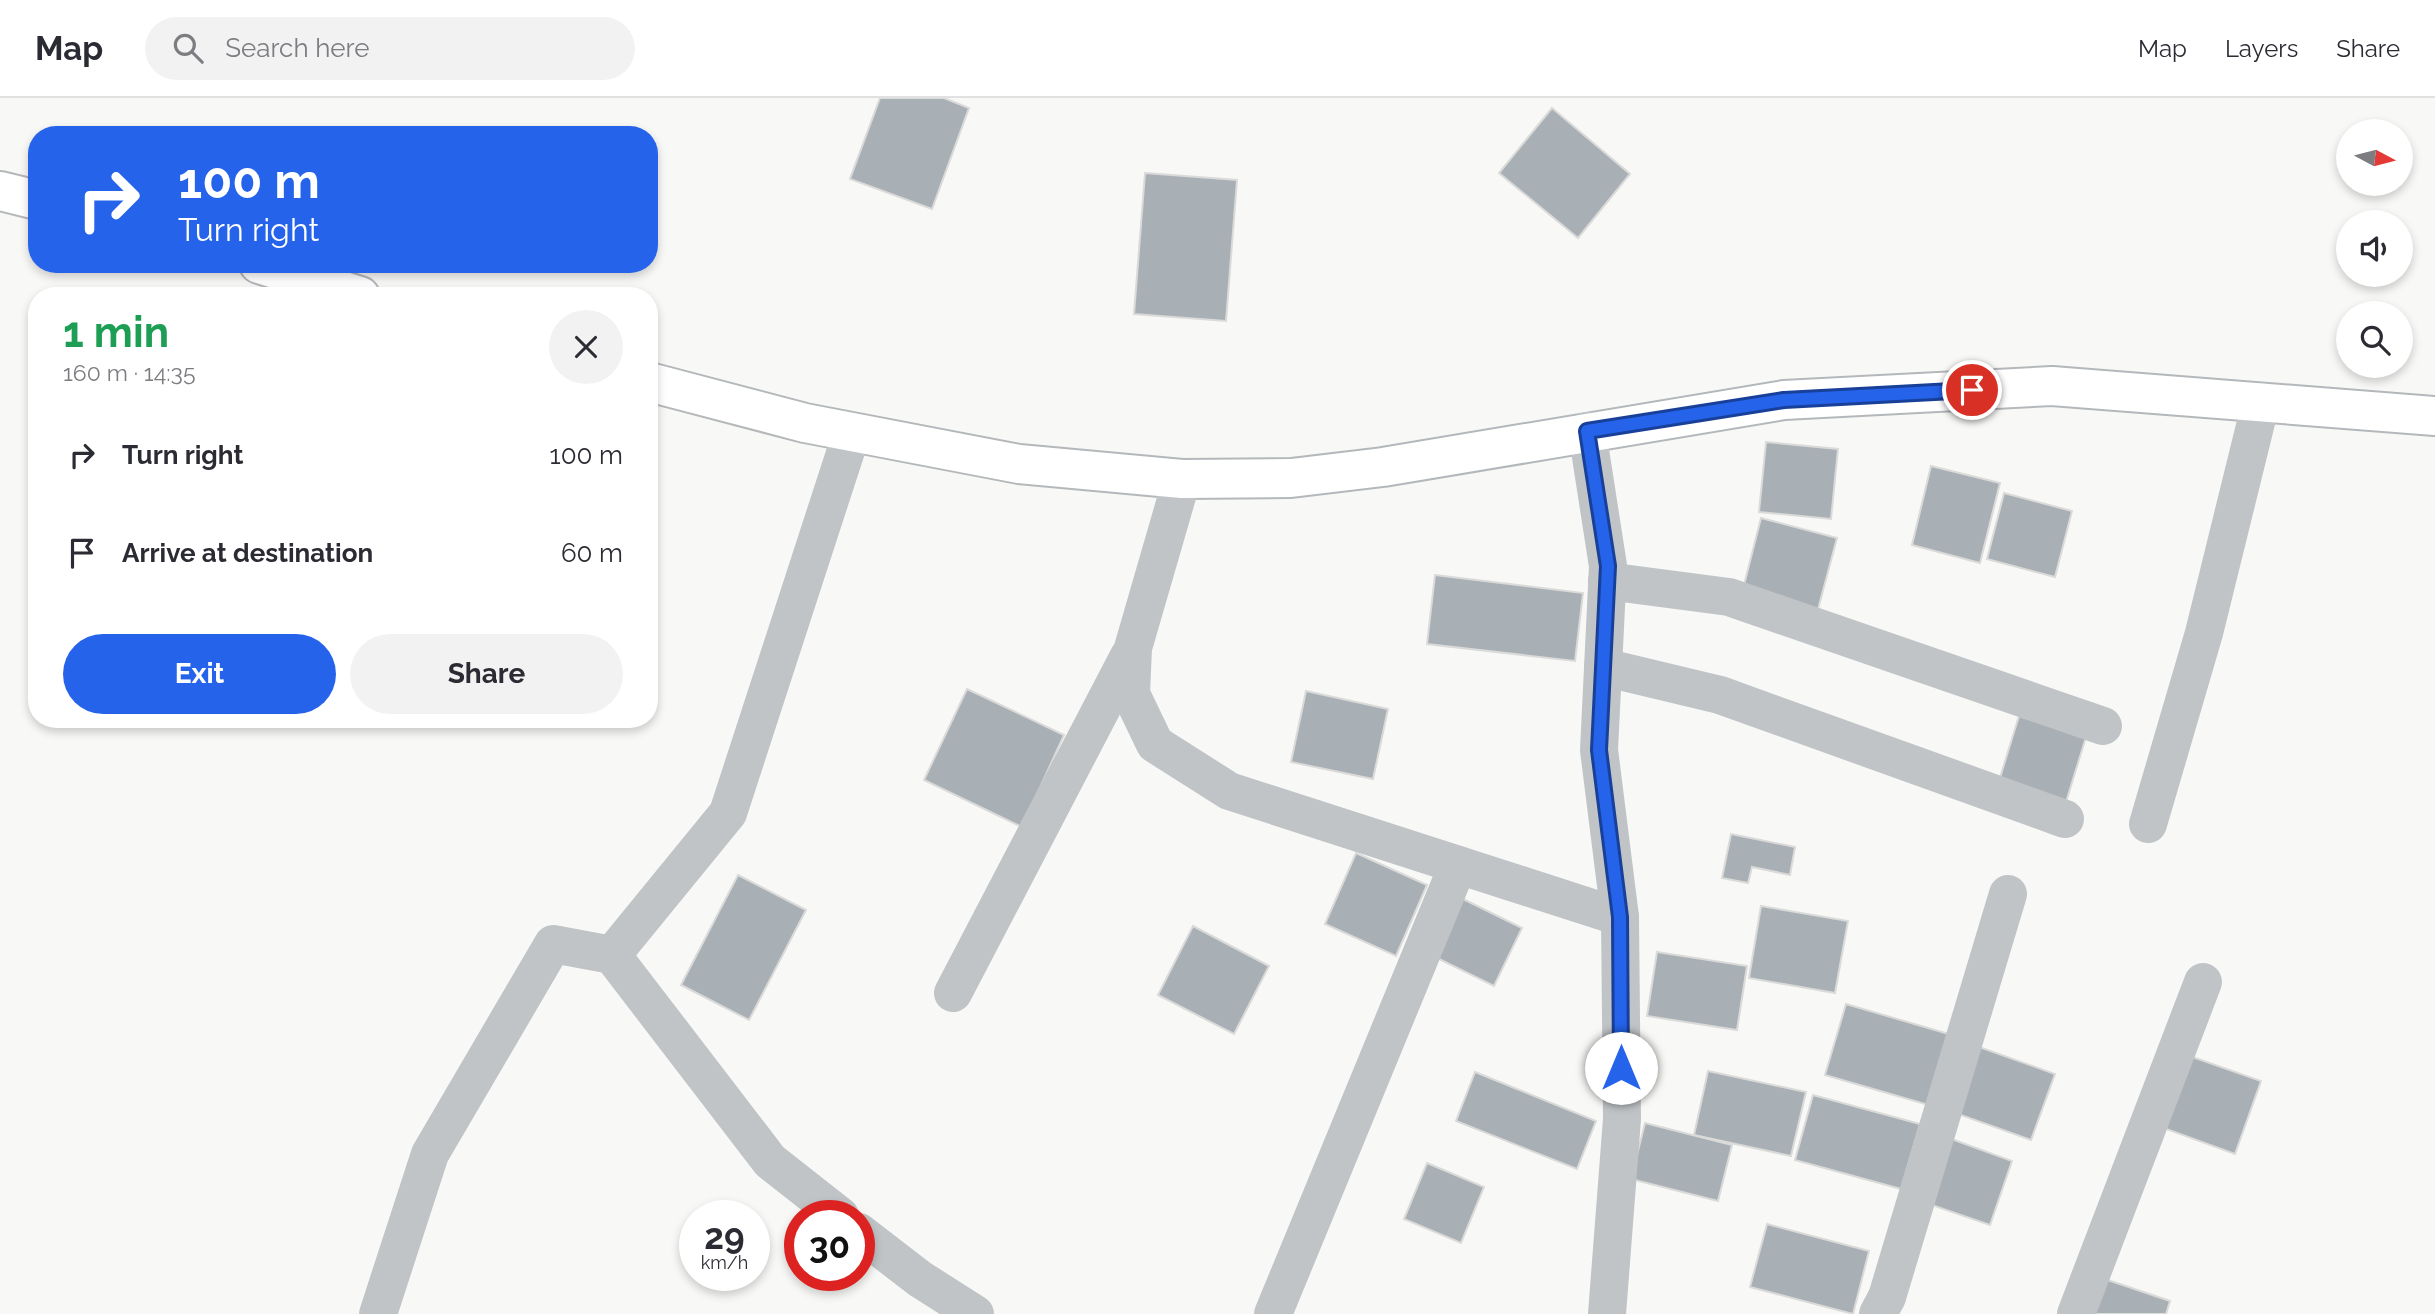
<!DOCTYPE html>
<meta charset="utf-8">
<style>
:root{--surface:#fff;--page:#f2f2f3;--text:#2b2b33;--muted:#7c7c81;--line:#e1e1e2;--accent:#2563eb}
body{margin:0;font-family:Raleway,sans-serif;background:var(--page);color:var(--text);height:100vh;display:flex;flex-direction:column;font-size:26px;white-space:nowrap}
*{box-sizing:border-box;margin:0}
p{font-size:23px;color:var(--muted)}
.icon{flex:none;width:38px;height:38px;fill:none;stroke:currentColor;stroke-width:2;stroke-linecap:round;stroke-linejoin:round}
.map{position:relative;flex:1;overflow:hidden}
.side{position:absolute;left:28px;top:189px;width:630px;height:441px;display:flex;flex-direction:column;background:var(--surface);border-radius:28px;box-shadow:0 4px 10px #0003}
.side>*{flex:none}
.banner{position:absolute;left:28px;top:28px;width:630px;height:147px;border-radius:28px;box-shadow:0 4px 10px #0003;background:#2563eb;color:#fff;overflow:hidden}
.needle{width:46px;rotate:97deg}
.buttons{position:absolute;left:2336px;top:21px;display:grid;gap:14px}
.buttons a{display:grid;place-items:center;width:77px;height:77px;border-radius:50%;background:var(--surface);box-shadow:0 4px 10px #0003;font-size:35px}
.speed{position:absolute;left:679px;top:1102px;display:flex;gap:14px;font-size:35px;font-weight:700;text-align:center}
.speed>*{display:grid;place-content:center;width:91px;height:91px;border-radius:50%;background:var(--surface);box-shadow:0 4px 10px #0003;line-height:1}
.speed small{font-size:18px;font-weight:400}
.speed .limit{border:10px solid #d22;background:#fff;color:#111}
.pin{position:absolute;display:grid;place-items:center;width:60px;height:60px;color:#fff;margin:-30px;border:4px solid #fff;border-radius:50%;box-shadow:0 2px 7px #0007}
.me{position:absolute;width:77px;margin:-38px;rotate:0deg;stroke-linejoin:round;filter:drop-shadow(0 0 5px #0008)}
.turn{display:flex;align-items:center;gap:24px;height:147px;padding:0 35px;font-size:32px}
.turn .icon{width:91px;height:91px;stroke-width:2.5}
.turn b{display:block;font-size:49px;line-height:60px}
.round{display:grid;place-items:center;flex:none;width:74px;height:74px;border-radius:37px;background:var(--page)}
.headline{display:flex;align-items:center;justify-content:space-between;height:119px;padding:0 35px}
h1{font-size:42px;font-weight:700;line-height:52px;color:#1e9e55}
.primary-button{display:flex;gap:14px;margin-top:auto;padding:14px 35px}
.primary-button a{flex:1;height:80px;border-radius:42px;background:var(--accent);color:#fff;font-size:28px;font-weight:700;line-height:80px;text-align:center}
.primary-button a+a{background:var(--page);color:var(--text)}
ul{padding:0;list-style:none}
li{display:flex;align-items:center;gap:21px;height:98px;padding:0 35px}
li div{flex:1}
li b{display:block;font-size:26px}
li em{font-style:normal}
header{display:flex;align-items:center;gap:42px;box-sizing:border-box;height:98px;padding:0 35px;background:var(--surface);border-bottom:2px solid var(--line)}
header strong{font-size:33px}
nav{display:flex;gap:38px;margin-inline-start:auto;font-size:24px}
.search{width:490px;height:63px;background:var(--page);display:flex;align-items:center;gap:18px;box-sizing:border-box;padding:0 24px;border-radius:38px;color:var(--muted);font-size:26px}
.map>svg:first-child{display:block}
</style>
<header>
<strong>Map</strong>
<div class="search"><svg class="icon" aria-label="search" viewBox="0 0 24 24"><circle cx="10" cy="10" r="6"/><path d="M15 15l6 6"/></svg>Search here</div>
<nav><a>Map</a><a>Layers</a><a>Share</a></nav>
</header>
<div class="map">
<svg width="2435" height="1216" viewBox="0 0 2435 1216">
<rect width="100%" height="100%" fill="#f8f8f6"/>
<g fill="#a8afb5" stroke="#dadad9" stroke-width="2">
<polygon points="880,0 944,0 969,10 932,111 850,81"/>
<polygon points="1552,10 1630,76 1578,140 1499,75"/>
<polygon points="1145,75 1237,82 1226,223 1134,216"/>
<polygon points="1766,344 1838,351 1831,421 1759,414"/>
<polygon points="1931,368 2000,385 1980,465 1912,447"/>
<polygon points="2004,395 2072,413 2055,479 1987,461"/>
<polygon points="1761,420 1837,440 1817,515 1742,495"/>
<polygon points="1435,477 1583,495 1575,563 1427,546"/>
<polygon points="967,591 1064,637 1022,729 924,682"/>
<polygon points="1306,593 1388,611 1373,681 1291,664"/>
<polygon points="2019,618 2086,639 2066,704 1999,683"/>
<polygon points="1731,736 1795,749 1790,777 1752,769 1748,785 1722,780"/>
<polygon points="1356,755 1427,787 1396,858 1325,826"/>
<polygon points="738,777 806,812 749,922 681,887"/>
<polygon points="1463,801 1522,830 1494,888 1435,859"/>
<polygon points="1761,808 1848,823 1835,895 1749,880"/>
<polygon points="1193,828 1269,868 1234,936 1158,897"/>
<polygon points="1657,854 1747,868 1737,932 1647,918"/>
<polygon points="1846,906 1952,937 1932,1008 1825,977"/>
<polygon points="1968,945 2055,976 2031,1042 1944,1011"/>
<polygon points="2184,956 2261,983 2235,1056 2158,1028"/>
<polygon points="1708,973 1806,994 1791,1058 1694,1037"/>
<polygon points="1475,974 1596,1023 1577,1071 1456,1023"/>
<polygon points="1813,997 1920,1026 1901,1091 1795,1062"/>
<polygon points="1645,1025 1732,1047 1718,1103 1631,1081"/>
<polygon points="1946,1039 2012,1063 1990,1127 1923,1104"/>
<polygon points="1427,1065 1484,1089 1461,1145 1404,1121"/>
<polygon points="1767,1126 1869,1153 1853,1216 1750,1189"/>
<polygon points="2099,1179 2170,1203 2166,1216 2087,1216"/>
</g>
<g fill="none" stroke-linecap="round" stroke-linejoin="round">
<defs>
<g id="major">
<polyline points="0,93 37,102"/>
<polyline points="259,166 360,198"/>
<polyline points="649,284 805,325 1019,366 1182,381 1291,380 1383,369 1784,302 2052,288 2435,318"/>
</g>
</defs>
<use href="#major" stroke="#b4b8bb" stroke-width="42"/>
<g stroke="#c0c4c7" stroke-width="38">
<polyline points="1587,333 1608,468 1599,652 1620,819 1622,1021 1607,1216"/>
<polyline points="1182,381 1133,550 1131,596 1155,646 1229,693 1620,819"/>
<polyline points="1607,483 1729,499 2103,628"/>
<polyline points="1603,569 1720,597 2065,721"/>
<polyline points="2148,726 2204,535 2261,304"/>
<polyline points="953,895 1129,558"/>
<polyline points="840,1118 770,1063 612,857 728,715 852,334"/>
<polyline points="859,1134 920,1181 975,1216"/>
<polyline points="378,1216 430,1056 553,846 612,857"/>
<polyline points="1273,1216 1458,767"/>
<polyline points="1878,1216 1887,1199 2008,796"/>
<polyline points="2076,1216 2203,884"/>
</g>
<use href="#major" stroke="#fff" stroke-width="38"/>
</g>
<g fill="none" stroke-linecap="round" stroke-linejoin="round">
<defs>
<polyline id="route" points="1621,970 1620,819 1599,652 1608,468 1587,333 1784,302 1972,292"/>
</defs>
<use href="#route" stroke="#184099" stroke-width="18"/>
<use href="#route" stroke="#2563eb" stroke-width="12"/>
</g>
</svg>
<div class="buttons">
<a><svg class="needle" viewBox="-14 -14 28 28"><path d="M0-13l5 13h-10z" fill="#e53935"/><path d="M0 13l5-13h-10z" fill="#7c7c81"/></svg></a>
<a><svg class="icon" aria-label="sound" viewBox="0 0 24 24"><path d="M4 9h4l5-4v14l-5-4H4zM17 9q2 3 0 6"/></svg></a>
<a><svg class="icon" aria-label="search" viewBox="0 0 24 24"><circle cx="10" cy="10" r="6"/><path d="M15 15l6 6"/></svg></a>
</div>
<div class="speed"><div>29<small>km/h</small></div><div class="limit">30</div></div>
<div class="pin" style="left:1972px;top:292px;background:#d93025"><svg class="icon" aria-label="arrive" viewBox="0 0 24 24"><path d="M6 21V4h12l-3 4 3 4H6"/></svg></div>
<svg class="me" style="left:1621px;top:970px" viewBox="-20 -20 40 40"><circle r="19" fill="#fff"/><path d="M0-13L10 11 0 6-10 11z" fill="#2563eb"/></svg>
<div class="banner">
<div class="turn"><svg class="icon" aria-label="right" viewBox="0 0 24 24"><path d="M7 20v-9h11M14 6l5 5-5 5"/></svg><div><b>100 m</b>Turn right</div></div>
</div>
<section class="side">
<div class="headline"><div><h1>1 min</h1><p>160 m · 14:35</p></div><a class="round"><svg class="icon" aria-label="close" viewBox="0 0 24 24"><path d="M6 6l12 12M18 6L6 18"/></svg></a></div>
<ul>
<li><svg class="icon" aria-label="right" viewBox="0 0 24 24"><path d="M7 20v-9h11M14 6l5 5-5 5"/></svg><div><b>Turn right</b></div><em>100 m</em></li>
<li><svg class="icon" aria-label="arrive" viewBox="0 0 24 24"><path d="M6 21V4h12l-3 4 3 4H6"/></svg><div><b>Arrive at destination</b></div><em>60 m</em></li>
</ul>
<div class="primary-button"><a>Exit</a><a>Share</a></div>
</section>
</div>
